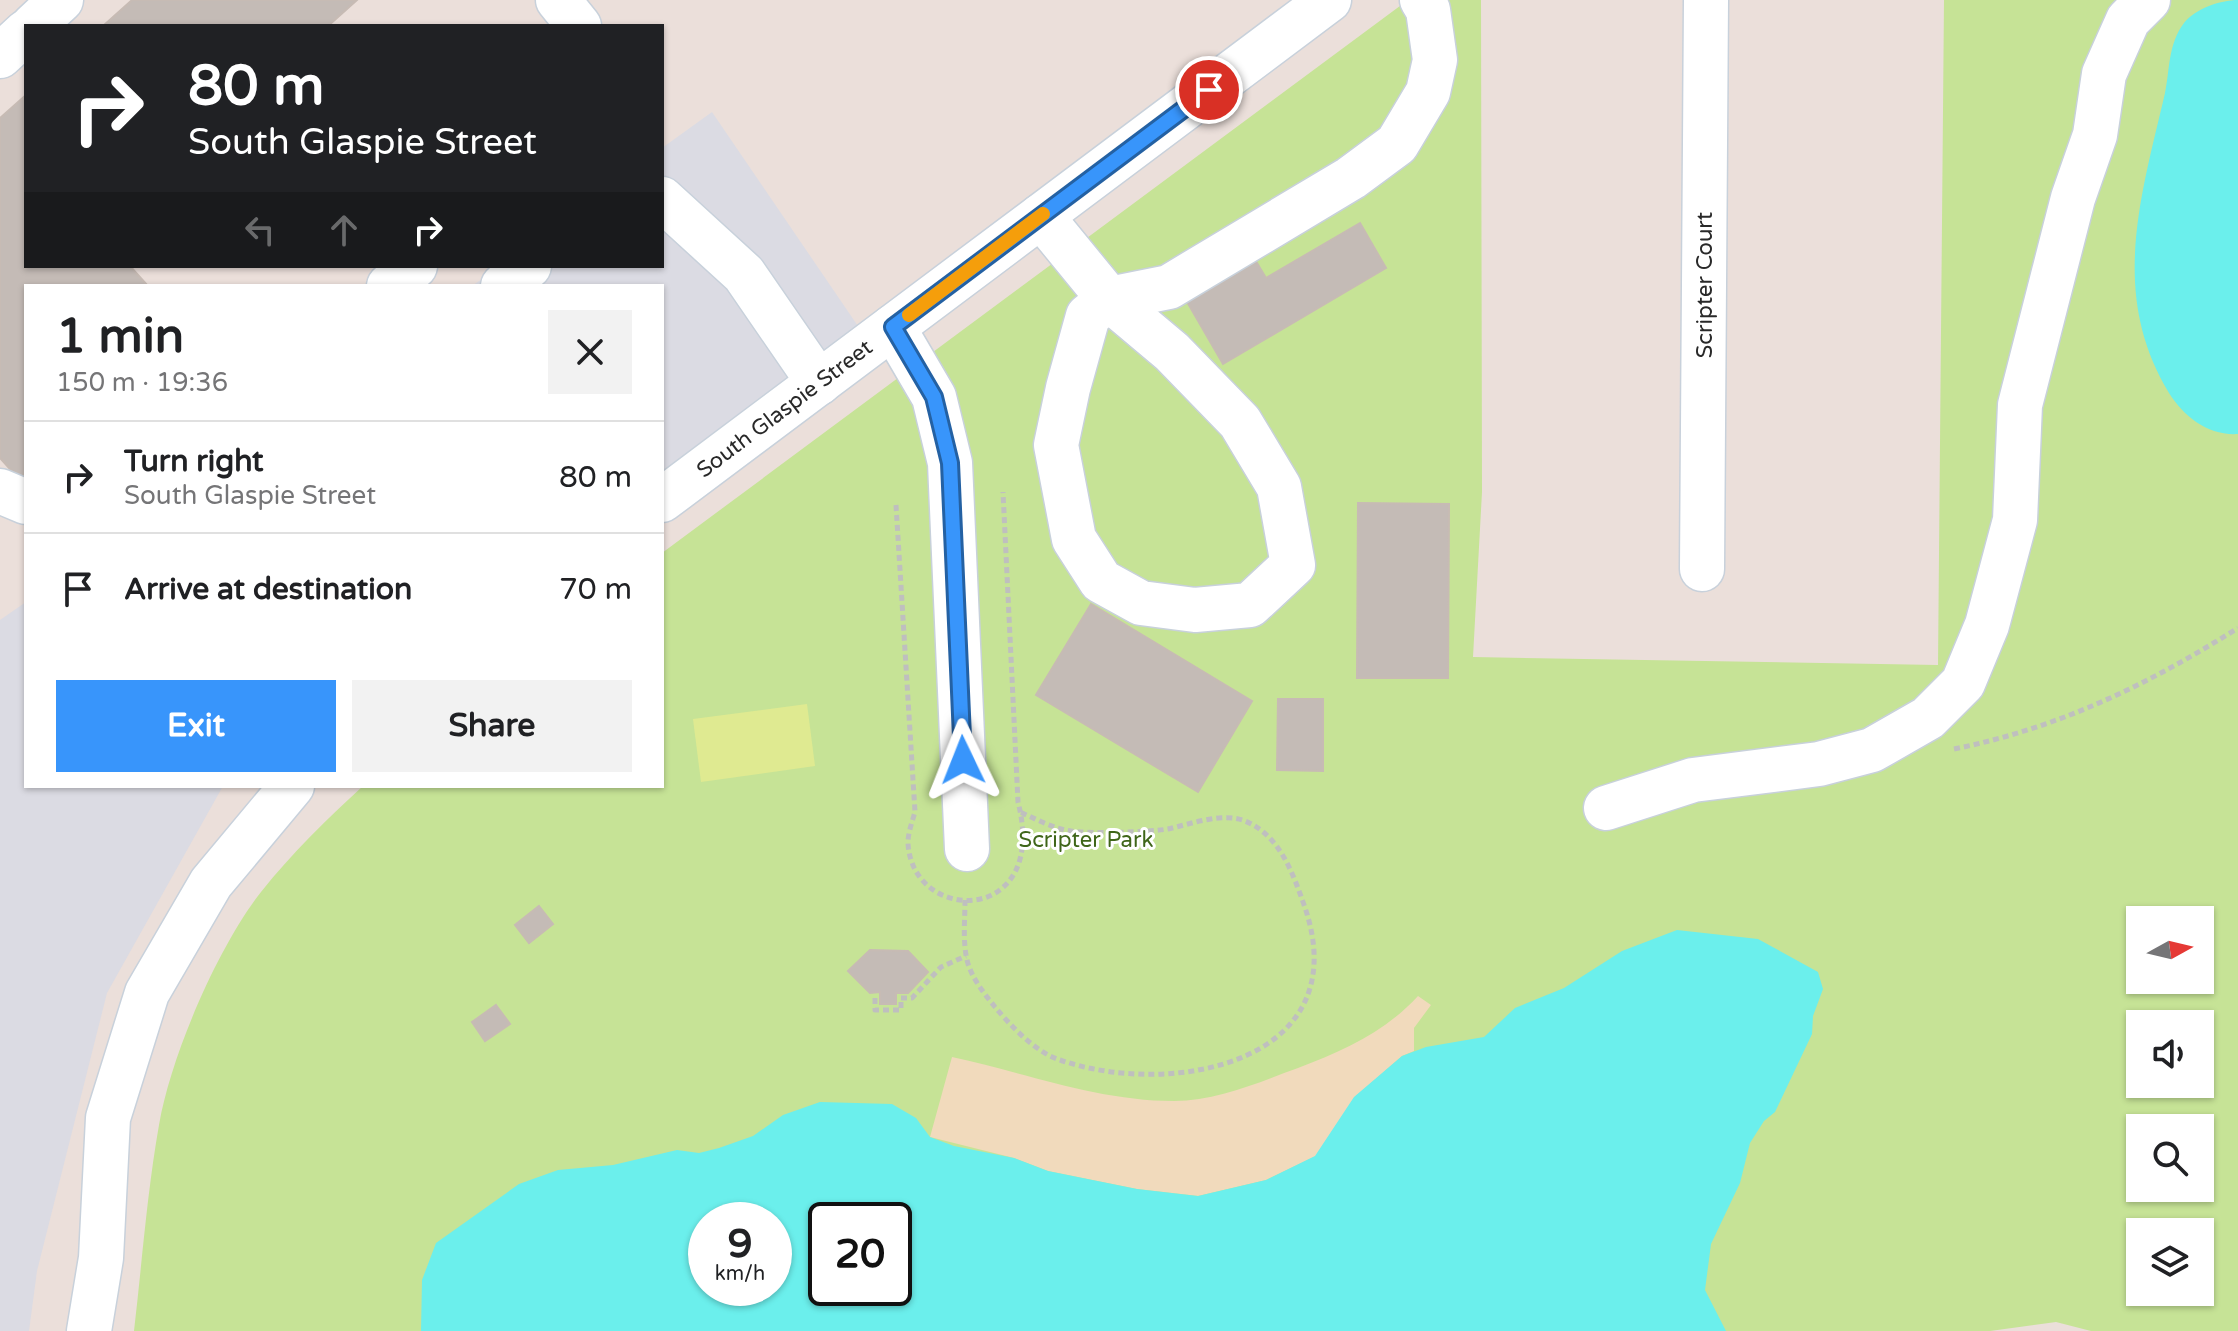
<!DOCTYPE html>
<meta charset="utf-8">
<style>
:root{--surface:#fff;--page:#f2f2f2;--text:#202124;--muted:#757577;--line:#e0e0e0;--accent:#3895fb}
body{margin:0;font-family:"Varela Round",sans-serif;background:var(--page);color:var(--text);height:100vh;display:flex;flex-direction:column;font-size:30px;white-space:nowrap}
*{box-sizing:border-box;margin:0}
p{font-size:26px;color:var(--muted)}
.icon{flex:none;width:44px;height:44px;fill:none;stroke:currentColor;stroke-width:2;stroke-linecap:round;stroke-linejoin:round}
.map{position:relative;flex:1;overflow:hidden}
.side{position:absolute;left:24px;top:284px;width:640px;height:504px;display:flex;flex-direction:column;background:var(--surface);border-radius:0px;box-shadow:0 2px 6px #0004}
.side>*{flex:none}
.top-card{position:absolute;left:24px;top:24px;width:640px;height:244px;border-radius:0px;box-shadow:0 2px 6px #0004;background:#202124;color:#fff;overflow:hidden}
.needle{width:52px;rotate:82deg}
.tools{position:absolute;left:2126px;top:906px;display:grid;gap:16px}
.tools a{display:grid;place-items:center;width:88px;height:88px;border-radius:0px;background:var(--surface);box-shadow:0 2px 6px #0004;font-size:40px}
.speed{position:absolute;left:688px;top:1202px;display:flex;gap:16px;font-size:40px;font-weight:700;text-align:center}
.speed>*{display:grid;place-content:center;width:104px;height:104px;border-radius:50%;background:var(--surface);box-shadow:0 2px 6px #0004;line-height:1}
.speed small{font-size:20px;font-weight:400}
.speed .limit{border:4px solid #111;border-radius:12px;background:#fff;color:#111}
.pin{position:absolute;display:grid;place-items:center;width:68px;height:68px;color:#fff;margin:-34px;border:4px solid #fff;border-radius:50%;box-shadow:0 2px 8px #0007}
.me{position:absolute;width:88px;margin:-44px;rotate:358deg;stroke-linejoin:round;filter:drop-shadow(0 0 6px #0008)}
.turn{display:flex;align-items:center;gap:28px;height:168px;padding:0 32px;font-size:36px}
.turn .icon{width:104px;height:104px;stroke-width:2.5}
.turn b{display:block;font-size:56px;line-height:68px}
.lanes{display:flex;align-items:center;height:76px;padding:0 32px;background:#0003;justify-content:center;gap:40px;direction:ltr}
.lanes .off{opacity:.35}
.round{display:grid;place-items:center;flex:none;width:84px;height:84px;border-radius:0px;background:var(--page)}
.headline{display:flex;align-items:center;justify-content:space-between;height:136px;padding:0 32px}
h1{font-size:48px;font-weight:800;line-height:60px}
.button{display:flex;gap:16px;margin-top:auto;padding:16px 32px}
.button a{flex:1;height:92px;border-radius:0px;background:var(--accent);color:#fff;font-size:32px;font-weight:800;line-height:92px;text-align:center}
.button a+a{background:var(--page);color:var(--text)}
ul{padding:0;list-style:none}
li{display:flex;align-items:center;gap:24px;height:112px;padding:0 32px;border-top:2px solid var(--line)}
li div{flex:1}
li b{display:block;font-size:30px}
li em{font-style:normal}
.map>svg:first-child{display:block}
</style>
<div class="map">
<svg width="2238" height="1331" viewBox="0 0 2238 1331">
<rect width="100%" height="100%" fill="#ebdfda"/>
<g fill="#dbdbe3">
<polygon points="712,112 860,329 662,471 662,286 472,286 500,266 662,266 662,148"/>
<polygon points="26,602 26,786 223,786 107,993 37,1271 29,1331 0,1331 0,620"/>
</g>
<path fill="#c6e396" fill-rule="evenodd" d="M 1408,0 L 1481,0 L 1482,492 L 1473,657 L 1938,665 L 1944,0 L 2238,0 L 2238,1331 L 2091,1331 L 2056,1322 L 1990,1331 L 134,1331 C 142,1263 147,1193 159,1125 C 171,1055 218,947 261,892 C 292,853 327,819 363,786 L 662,786 L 662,553 ZM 2140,920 L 2200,920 L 2200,980 L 2140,980 ZM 2140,1024 L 2200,1024 L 2200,1084 L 2140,1084 ZM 2140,1128 L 2200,1128 L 2200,1188 L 2140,1188 ZM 706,1220 L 774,1220 L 774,1288 L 706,1288 ZM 826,1220 L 894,1220 L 894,1288 L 826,1288 ZM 2140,1232 L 2200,1232 L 2200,1292 L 2140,1292 Z"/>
<path fill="#f1dabc" d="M 1418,996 L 1431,1005 L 1414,1028 L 1414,1051 L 1402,1056 L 1354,1098 L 1316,1156 L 1266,1180 L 1198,1196 L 1137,1189 L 1048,1171 L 1014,1158 L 930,1137 L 952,1057 C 1026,1073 1098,1101 1174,1101 C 1217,1101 1259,1082 1298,1068 C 1343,1051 1385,1032 1418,996 Z"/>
<polygon fill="#dfea91" points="807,704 815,766 701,782 693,719"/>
<g fill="#6befec" fill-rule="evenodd">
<path d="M 2238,0 L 2238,434 C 2209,436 2184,417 2169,393 C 2109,294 2141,197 2165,93 C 2170,69 2168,44 2184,23 C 2195,9 2220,0 2238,0 Z"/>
<path d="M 1677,930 L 1758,939 L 1818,972 L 1823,989 L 1813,1016 L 1812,1034 L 1775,1112 L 1764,1121 L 1750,1143 L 1740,1183 L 1711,1244 L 1705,1290 L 1726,1331 L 421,1331 L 422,1280 L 436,1243 L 519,1184 L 558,1170 L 613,1165 L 677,1150 L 699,1153 L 719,1148 L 753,1136 L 783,1115 L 820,1102 L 892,1104 L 916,1118 L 930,1137 L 954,1146 L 1014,1158 L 1048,1171 L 1137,1189 L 1198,1196 L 1266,1180 L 1315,1156 L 1354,1097 L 1402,1056 L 1426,1047 L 1484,1037 L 1515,1008 L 1564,988 L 1622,951 ZM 706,1220 L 774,1220 L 774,1288 L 706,1288 ZM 826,1220 L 894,1220 L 894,1288 L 826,1288 Z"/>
</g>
<g fill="#c4bbb6" stroke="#c7bbb4" stroke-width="2">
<polygon points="132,0 357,0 328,26 103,26"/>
<polygon points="26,95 26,266 130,266 148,286 26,286 26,472 19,479 0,458 0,118"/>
<polygon points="1360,223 1386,268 1223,364 1182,293 1251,253 1266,278"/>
<polygon points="1358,503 1449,504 1448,678 1357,678"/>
<polygon points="1091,604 1252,701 1198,792 1036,695"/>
<polygon points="1278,699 1323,699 1323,771 1277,770"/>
<polygon points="539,906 553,924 529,943 515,925"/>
<polygon points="870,950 908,951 928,972 908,993 896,993 896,1004 880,1004 880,992 870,993 848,971"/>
<polygon points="496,1005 510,1024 485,1041 472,1022"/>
</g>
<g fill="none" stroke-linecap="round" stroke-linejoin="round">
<defs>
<g id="minor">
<polyline points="558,0 579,26"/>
<polyline points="33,26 61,0"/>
<polyline points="0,56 26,32"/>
<polyline points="662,199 744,274 819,383"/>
<polyline points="1041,216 1109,299 1172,352 1240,422 1279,487 1293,565 1250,605 1195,610 1141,603 1101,581 1074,539 1056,445 1068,388 1088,316 1109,299 1169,287 1351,178 1397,144 1428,92 1435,60 1428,10 1422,0"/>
<polyline points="389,286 415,266"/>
<polyline points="503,286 529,266"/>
<polyline points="893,327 934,397 950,463 967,849"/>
<polyline points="0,491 26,502"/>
<polyline points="662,500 1329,0"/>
<polyline points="1702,569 1706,0"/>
<polyline points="1606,808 1693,780 1819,764 1872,750 1928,718 1963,683 1987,625 2015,520 2020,405 2073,198 2095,135 2104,74 2128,20 2148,0"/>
<polyline points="89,1331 101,1258 108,1118 147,993 211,883 292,786"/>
</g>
</defs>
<use href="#minor" stroke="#c8d1db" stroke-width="47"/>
<g stroke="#bfbfbf" stroke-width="5" stroke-dasharray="6 4" stroke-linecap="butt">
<path d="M 896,505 L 915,812 C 912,822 908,833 908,843 C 912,925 1050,926 1018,802 L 1003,492"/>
<path d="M 1954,749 C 2059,728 2149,684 2238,628"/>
<path d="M 965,900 C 965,918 963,937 966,955 C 969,975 983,992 995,1007 C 1011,1026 1035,1052 1060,1060 C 1173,1099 1362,1062 1303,902 C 1292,871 1279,835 1245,821 C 1223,812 1190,824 1168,829 C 1150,832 1089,834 1071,831 C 1054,829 1036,819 1020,812"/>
<polyline points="875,998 875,1010 901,1010 901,998 912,998 941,967 966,956"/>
</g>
<use href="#minor" stroke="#fff" stroke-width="44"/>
</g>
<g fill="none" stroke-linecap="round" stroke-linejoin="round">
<defs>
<polyline id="route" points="963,760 950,463 934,397 893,327 1209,90"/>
</defs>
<use href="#route" stroke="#2461a3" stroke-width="20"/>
<use href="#route" stroke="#3895fb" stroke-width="14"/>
<polyline stroke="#f59e0b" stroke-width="14" points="909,315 1043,214"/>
</g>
<g text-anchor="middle" stroke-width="6" stroke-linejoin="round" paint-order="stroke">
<g font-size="22" fill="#292929" stroke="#fff">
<text transform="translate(1704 285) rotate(-90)" y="8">Scripter Court</text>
<text transform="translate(784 408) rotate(-37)" y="8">South Glaspie Street</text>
</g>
<g font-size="22" fill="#3f6619" stroke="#fff">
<text x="1086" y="847">Scripter Park</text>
</g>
</g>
</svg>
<div class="tools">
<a><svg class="needle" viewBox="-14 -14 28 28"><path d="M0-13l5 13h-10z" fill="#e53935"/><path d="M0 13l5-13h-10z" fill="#757577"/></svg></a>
<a><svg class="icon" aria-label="sound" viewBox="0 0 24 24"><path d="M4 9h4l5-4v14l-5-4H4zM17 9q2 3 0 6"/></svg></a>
<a><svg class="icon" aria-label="search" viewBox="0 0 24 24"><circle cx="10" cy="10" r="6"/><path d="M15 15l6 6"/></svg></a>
<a><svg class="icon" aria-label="layers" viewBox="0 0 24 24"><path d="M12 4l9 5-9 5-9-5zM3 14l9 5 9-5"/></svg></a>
</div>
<div class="speed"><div>9<small>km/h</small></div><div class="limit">20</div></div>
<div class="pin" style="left:1209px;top:90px;background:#d93025"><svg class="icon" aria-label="arrive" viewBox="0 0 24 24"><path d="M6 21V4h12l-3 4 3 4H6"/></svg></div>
<svg class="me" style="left:963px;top:760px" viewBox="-20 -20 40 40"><path d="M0-17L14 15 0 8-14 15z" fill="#3895fb" stroke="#fff" stroke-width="4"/></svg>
<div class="top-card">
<div class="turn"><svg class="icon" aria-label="right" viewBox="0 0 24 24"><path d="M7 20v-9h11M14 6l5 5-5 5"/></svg><div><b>80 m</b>South Glaspie Street</div></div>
<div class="lanes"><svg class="icon off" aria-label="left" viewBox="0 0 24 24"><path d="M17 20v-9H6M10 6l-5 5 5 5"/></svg><svg class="icon off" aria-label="ahead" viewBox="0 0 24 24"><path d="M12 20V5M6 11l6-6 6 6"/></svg><svg class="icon" aria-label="right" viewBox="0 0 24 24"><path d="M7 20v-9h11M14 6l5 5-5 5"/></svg></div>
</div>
<section class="side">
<div class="headline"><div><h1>1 min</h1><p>150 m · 19:36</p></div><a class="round"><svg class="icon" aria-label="close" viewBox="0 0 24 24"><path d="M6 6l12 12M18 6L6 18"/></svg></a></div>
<ul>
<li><svg class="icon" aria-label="right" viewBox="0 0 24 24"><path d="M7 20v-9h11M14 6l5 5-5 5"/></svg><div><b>Turn right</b><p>South Glaspie Street</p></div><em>80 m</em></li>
<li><svg class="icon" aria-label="arrive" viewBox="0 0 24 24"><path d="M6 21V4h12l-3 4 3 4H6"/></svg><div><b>Arrive at destination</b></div><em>70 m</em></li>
</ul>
<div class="button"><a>Exit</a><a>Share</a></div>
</section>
</div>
